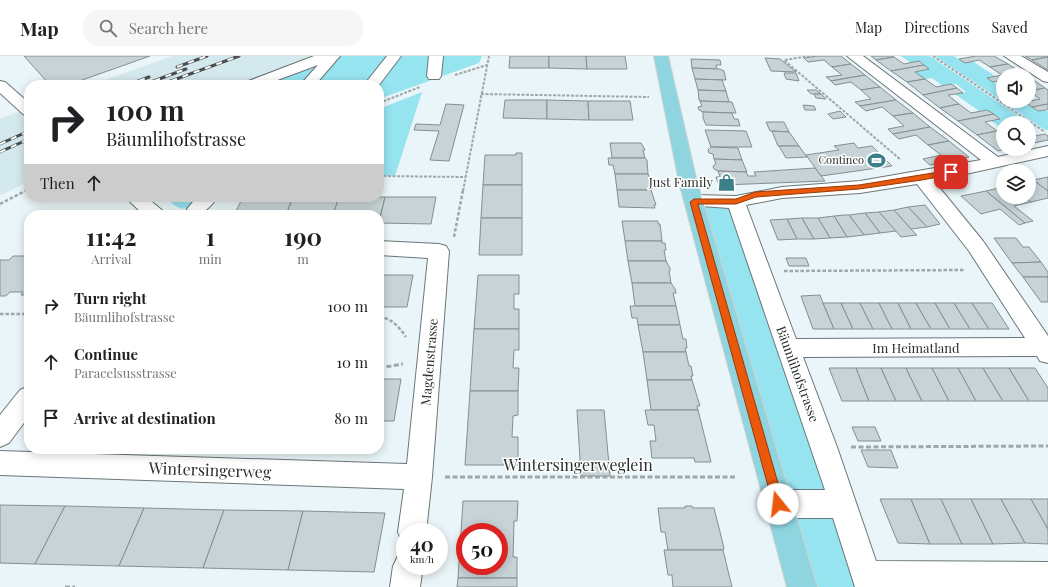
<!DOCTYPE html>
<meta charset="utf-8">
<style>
:root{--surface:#fff;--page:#f6f6f6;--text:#202124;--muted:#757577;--line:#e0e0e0}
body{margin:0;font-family:"Playfair Display",serif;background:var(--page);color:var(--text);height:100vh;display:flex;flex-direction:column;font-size:15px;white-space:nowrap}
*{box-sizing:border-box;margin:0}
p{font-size:13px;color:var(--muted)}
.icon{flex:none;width:22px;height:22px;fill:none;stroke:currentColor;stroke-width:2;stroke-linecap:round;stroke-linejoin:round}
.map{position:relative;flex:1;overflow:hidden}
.drawer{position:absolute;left:24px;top:154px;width:360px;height:244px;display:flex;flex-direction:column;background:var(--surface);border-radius:16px;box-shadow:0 2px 10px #0003}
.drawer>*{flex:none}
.hud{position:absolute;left:24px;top:24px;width:360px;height:122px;border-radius:16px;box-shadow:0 2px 10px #0003;background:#fff;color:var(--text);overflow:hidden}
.tools{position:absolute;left:996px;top:12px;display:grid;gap:8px}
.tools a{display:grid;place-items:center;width:40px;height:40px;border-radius:50%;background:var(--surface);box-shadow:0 2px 10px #0003;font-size:20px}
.speed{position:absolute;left:396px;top:467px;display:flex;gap:8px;font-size:20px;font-weight:700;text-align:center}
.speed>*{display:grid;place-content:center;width:52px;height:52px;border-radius:50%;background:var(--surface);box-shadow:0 2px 10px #0003;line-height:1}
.speed small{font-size:10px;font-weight:400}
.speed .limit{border:6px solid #d22;background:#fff;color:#111}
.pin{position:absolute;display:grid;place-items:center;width:34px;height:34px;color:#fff;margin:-17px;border-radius:8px;box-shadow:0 2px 6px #0006}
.me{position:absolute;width:44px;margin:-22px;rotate:344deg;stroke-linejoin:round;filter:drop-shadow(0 0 3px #0008)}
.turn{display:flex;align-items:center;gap:14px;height:84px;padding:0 16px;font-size:18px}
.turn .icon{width:52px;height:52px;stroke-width:2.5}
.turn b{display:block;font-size:28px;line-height:34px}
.then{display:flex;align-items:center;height:38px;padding:0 16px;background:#0003;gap:8px;font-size:15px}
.eta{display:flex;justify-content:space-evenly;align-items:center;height:68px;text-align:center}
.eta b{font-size:24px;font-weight:700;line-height:28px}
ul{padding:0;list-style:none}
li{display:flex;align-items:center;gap:12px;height:56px;padding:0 16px}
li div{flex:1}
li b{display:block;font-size:15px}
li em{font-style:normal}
header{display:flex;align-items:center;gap:24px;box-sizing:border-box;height:56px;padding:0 20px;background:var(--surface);border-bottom:1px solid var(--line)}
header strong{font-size:19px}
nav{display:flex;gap:22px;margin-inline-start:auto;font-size:14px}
.search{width:280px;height:36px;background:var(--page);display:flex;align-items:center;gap:10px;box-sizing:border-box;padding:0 14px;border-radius:16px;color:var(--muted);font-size:15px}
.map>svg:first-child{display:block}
</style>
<header>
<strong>Map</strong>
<div class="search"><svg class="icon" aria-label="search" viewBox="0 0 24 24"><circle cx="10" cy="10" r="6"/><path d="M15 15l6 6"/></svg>Search here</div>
<nav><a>Map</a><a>Directions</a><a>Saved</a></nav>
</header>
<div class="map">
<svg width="1048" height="531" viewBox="0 0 1048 531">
<rect width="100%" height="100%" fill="#e9f5f8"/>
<g fill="#d4e9ed">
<polygon points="172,0 318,0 243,29 92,29"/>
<polygon points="29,52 29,125 0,140 0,63"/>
</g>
<g fill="#97e4f1">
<polygon points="332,0 482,0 479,7 379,43 379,29 254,29"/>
<polygon points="901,0 930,0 1029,67 1003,67 1003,73 991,65 1000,62 987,54 979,55 955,38 966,36 956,28 943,30 932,22 925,23 915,16 929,13 919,5 911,7"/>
<polygon points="935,0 954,0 965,7 972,5 995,20 988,22 999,30 1003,29 1003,45 1029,45 1029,42 1034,45 1025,47 1038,55 1048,55 1048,74 1045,74"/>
<polygon points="422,36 395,120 379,119 379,53"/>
<path d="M 165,141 L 205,141 C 185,154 184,159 165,141 Z"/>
<polygon points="694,145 736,146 870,531 802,531"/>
</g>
<g fill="#c7d3d6" stroke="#838f91" fill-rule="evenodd">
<polygon points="24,0 150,0 68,29 50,29"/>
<polygon points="510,0 549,0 549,12 509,12"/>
<polygon points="549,0 586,0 587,13 549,12"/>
<polygon points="586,0 625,0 627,13 587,13"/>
<polygon points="817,0 841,0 851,8 832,11 824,4 808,6 804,2"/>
<polygon points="871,0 893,0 894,1 876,4"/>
<polygon points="976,0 994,0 1008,8 990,11 979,4 965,7 959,3"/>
<polygon points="1025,0 1047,0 1048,1 1032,4"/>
<polygon points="894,1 904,8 919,5 924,9 891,15 876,4"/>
<polygon points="1048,1 1048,14 1032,4"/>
<polygon points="765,2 780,3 796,16 771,15"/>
<polygon points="691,3 720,4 721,9 716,9 717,13 692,12"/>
<polygon points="851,8 865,19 831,25 826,21 842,19 832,11"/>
<polygon points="1008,8 1025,19 1003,19 1003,24 993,26 987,22 1002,19 990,11"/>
<polygon points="924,9 929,13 915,16 925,23 907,26 891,15"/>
<polygon points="692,12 720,13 724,15 726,24 695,23"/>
<polygon points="784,17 796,17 799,25 786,23"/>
<polygon points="865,19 880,31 861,34 851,26 835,29 831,25"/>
<polygon points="1029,22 1032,23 1045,32 1029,35"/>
<polygon points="695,23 722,24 726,35 698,34"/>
<polygon points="925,23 936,31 951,28 957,32 923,39 907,26"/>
<polygon points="880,31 896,44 860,50 855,46 871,43 861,34"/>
<polygon points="957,32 963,37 948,39 959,48 940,52 923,39"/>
<polygon points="1045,32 1048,34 1048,48 1032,51 1025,46 1040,43 1029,35"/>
<polygon points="698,34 726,35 729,46 700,45 699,44"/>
<polygon points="807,34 816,34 821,38 811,38"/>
<polygon points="814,38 821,38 826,43 816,42"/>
<polygon points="505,44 547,44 547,63 503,62"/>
<polygon points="547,44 588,45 589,64 547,63"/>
<polygon points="896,44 913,57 893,60 882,51 866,55 860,50"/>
<polygon points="588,45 630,45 633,64 589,64"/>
<polygon points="700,45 732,46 736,57 703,56 699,54 698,51 702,50"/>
<polygon points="446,48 464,49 449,105 430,104 439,75 414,74 416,68 440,69"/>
<polygon points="959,48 971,57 987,54 994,58 958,65 940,52"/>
<polygon points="1048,48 1048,53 1046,54 1038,55 1032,51"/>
<polygon points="803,49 814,50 816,54 805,54"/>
<polygon points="840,55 846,61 833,63 828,58"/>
<polygon points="703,56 732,57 734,63 738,63 740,70 706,69 703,62"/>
<polygon points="913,57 930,71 893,78 888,73 904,70 893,60"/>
<polygon points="994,58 1000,63 985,66 997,75 977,79 958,65"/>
<polygon points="766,66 784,66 789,76 770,75"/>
<polygon points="930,71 949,85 928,89 916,79 899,83 893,78"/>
<polygon points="705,74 746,75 752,91 711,91"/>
<polygon points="772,75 789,76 799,90 778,90"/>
<polygon points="997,75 1003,79 1003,93 1006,93 998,95 977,79"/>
<polygon points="1045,78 1048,80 1048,84 1029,88 1029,81"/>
<polygon points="949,85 969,101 930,109 923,103 941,99 928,89"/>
<polygon points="610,87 641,87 644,92 645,94 643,94 645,102 612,102"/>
<polygon points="854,87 858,92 872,90 892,110 821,120 806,99 839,94 834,90"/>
<polygon points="779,90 799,90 807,101 786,102"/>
<polygon points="711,91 738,92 742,104 714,103 713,98 709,97 708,94"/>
<polygon points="516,97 522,97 522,129 483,129 485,99 516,99"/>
<polygon points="608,102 645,102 647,104 648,118 615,118 613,109 609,109"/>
<polygon points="714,103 742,104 747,116 718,115 714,113 713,110 716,108"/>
<polygon points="815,112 825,125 723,129 718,127 716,121 720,121 718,115 746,116 748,120 756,120 754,116"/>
<polygon points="615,118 648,118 653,132 651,132 651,134 617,134"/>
<polygon points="1048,121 1048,135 1033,124"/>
<polygon points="1033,124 1048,135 1048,142 1031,146 1025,141 1029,141 1029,125"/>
<polygon points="483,129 522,129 522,162 481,162"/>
<polygon points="1003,131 1003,141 1025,141 1031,146 1014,150 1033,165 1025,167 986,135"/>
<polygon points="617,134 651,134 656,149 654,149 655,152 619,151"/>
<polygon points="986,135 1025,167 1019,169 1000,153 981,158 961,140"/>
<polygon points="243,141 293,141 286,159 234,159"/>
<polygon points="293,141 339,141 333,159 286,159"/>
<polygon points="339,141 385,141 379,165 379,159 333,159"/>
<polygon points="385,141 436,141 431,168 379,167"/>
<polygon points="925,149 940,168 927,171 908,151"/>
<polygon points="908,151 927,171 911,173 894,154"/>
<polygon points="894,154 911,173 917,179 901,181 879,156"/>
<polygon points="879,156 896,175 880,177 865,157"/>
<polygon points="865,157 880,177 864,179 849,159"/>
<polygon points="845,159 849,159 864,179 847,181 834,160"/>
<polygon points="834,160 847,181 830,182 818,162"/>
<polygon points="481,162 522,162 522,199 479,199"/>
<polygon points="802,162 814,183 797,183 787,163"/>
<polygon points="802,162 818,162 830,182 814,183"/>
<polygon points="787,163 797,183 778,184 770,164"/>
<polygon points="622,165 658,165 658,168 660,168 662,185 625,185"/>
<polygon points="994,182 1016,182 1023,191 1029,191 1041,206 1012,207"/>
<polygon points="625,185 662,185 662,187 665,187 666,194 664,194 666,205 628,205"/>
<polygon points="13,200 29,200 29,239 21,239 23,236 10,236 6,240 0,240 0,204 9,204"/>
<polygon points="786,202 806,202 809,210 789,210"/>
<polygon points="628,205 666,205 670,212 670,215 669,215 671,227 632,227"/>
<polygon points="1041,206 1048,216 1048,221 1023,221 1012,207"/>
<polygon points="379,219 413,219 407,251 379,251"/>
<polygon points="478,219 519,219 519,238 514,238 514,253 519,253 519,273 474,273"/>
<polygon points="1023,221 1048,221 1048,246 1041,246"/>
<polygon points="632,227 671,227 675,233 676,237 673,237 676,250 635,250"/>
<polygon points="820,239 823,247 834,273 813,273 801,240"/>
<polygon points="823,247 841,247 853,273 834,273"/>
<polygon points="841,247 860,247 873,273 853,273"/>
<polygon points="860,247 879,247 892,273 873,273"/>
<polygon points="879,247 898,247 911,273 892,273"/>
<polygon points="898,247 916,247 931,273 911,273"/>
<polygon points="916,247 935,247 950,273 931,273"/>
<polygon points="935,247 954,247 970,273 950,273"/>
<polygon points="954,247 972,247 989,273 970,273"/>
<polygon points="972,247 992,247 1009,273 989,273"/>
<polygon points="630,250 676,250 680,269 638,269 637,262 632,262"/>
<polygon points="638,269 680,269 683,283 686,283 687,292 685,292 686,296 643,296"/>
<polygon points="474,273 519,273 519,294 514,294 513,312 519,312 518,335 470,335"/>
<polygon points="643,296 686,296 689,310 691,310 693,320 691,320 692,324 647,324"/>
<polygon points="829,312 856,312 869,345 842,345"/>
<polygon points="856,312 881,312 896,345 869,345"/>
<polygon points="881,312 906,312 922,345 896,345"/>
<polygon points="906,312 932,312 949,345 922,345"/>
<polygon points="932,312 958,312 976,345 949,345"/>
<polygon points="958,312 983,312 1003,345 976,345"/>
<polygon points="983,312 1009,312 1029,345 1003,345"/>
<polygon points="1009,312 1035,312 1048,332 1048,345 1029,345"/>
<polygon points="379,323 401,323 394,365 379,365"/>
<polygon points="647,324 692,324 700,350 697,350 698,354 651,354"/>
<polygon points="470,335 518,335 518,359 513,360 512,381 518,381 518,409 465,409"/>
<polygon points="577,354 604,354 610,420 581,420"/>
<polygon points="645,354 698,354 711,406 695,406 694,402 652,402 650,385 656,385 654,369 648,369"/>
<polygon points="852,371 875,371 881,385 858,385"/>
<polygon points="861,394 891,394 898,412 868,411"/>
<polygon points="880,443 911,443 930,488 898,487"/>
<polygon points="911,443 941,443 962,488 930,488"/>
<polygon points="941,443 971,443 993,488 962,488"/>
<polygon points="971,443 1001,443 1025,487 993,488"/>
<polygon points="1001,443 1031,443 1048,473 1048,488 1025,487"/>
<polygon points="1031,443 1048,443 1048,473"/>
<path d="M 463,445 L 518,445 L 517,465 L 514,465 L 513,501 L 517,501 L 517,522 L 458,522 ZM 465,476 L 499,476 L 499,510 L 465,510 Z"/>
<polygon points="0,449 65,450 35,508 0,507"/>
<polygon points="65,450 144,452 119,510 35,508"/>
<polygon points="685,450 692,450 693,452 714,452 724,492 723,494 668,494 665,476 661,476 658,452 685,452"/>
<polygon points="144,452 224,454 203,512 119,510"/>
<polygon points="224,454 303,455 288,514 203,512"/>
<polygon points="303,455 385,457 374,516 288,514"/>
<polygon points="664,494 723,494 732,531 673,531 672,519 668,519"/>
<polygon points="458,522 517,522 517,531 457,531"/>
</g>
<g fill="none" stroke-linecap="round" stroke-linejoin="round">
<defs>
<g id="minor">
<polygon points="314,0 340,0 315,29 300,29 318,9 264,29 244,29 246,26"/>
<polygon points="387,0 401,0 379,29 364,29"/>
<polygon points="429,0 443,0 441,20 439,23 429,23 427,20"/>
<path d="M 847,0 L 863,0 L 998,101 L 1048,90 L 1048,100 L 934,125 L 983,185 L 1048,280 L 1048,307 L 1040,305 L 1037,300 L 803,301 L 837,391 L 876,505 L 1048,506 L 1048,531 L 855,531 L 833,462 L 779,462 L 769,458 L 765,448 L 769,438 L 779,434 L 825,434 L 729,152 L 688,149 L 685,145 L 688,141 L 694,139 L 736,140 L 782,131 L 860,125 L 981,104 ZM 917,128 L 969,195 L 1025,282 L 796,283 L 746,149 L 782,142 L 860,137 Z"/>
<polygon points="1004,0 1021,0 1048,16 1048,26 1043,25"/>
<polygon points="0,25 5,26 29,47 29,60 23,58 0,37"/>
<polygon points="125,141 146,141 163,155 165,159 144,159"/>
<path d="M 197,141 L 217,141 C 211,151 202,161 189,157 L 187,153 Z"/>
<polygon points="379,185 439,188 446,190 449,195 432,421 426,476 405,476 405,487 402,486 398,476 404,433 0,419 0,395 407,408 428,202 379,199"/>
<polygon points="29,330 29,360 9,387 0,391 0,359 20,334"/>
<polygon points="405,497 405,510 423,510 420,531 390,531 393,510 398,500"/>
</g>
<polygon id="major" points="654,0 668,0 697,126 817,531 787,531 679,126"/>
</defs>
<use href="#minor" stroke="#6b7678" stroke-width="2"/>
<use href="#major" stroke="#d0d1d1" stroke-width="2"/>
<g stroke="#9ea7a9" stroke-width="2" stroke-dasharray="3 1.5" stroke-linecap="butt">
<polyline points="810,0 784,4 901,104"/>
<polyline points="933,0 1045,76"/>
<polyline points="455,19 487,9"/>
<polyline points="481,38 649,41"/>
<polyline points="379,47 420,31"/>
<polyline points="379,120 465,121"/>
<polyline points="25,135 29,133"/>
<polyline points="463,135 489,0"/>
</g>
<g stroke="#9ea7a9" stroke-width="2.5" stroke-dasharray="3.5 2" stroke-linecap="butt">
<polyline points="0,148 27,134"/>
<polyline points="454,181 463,134"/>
<polyline points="784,215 965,214"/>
<polyline points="0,258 29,258"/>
<path d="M 379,261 C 392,262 399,271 406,281"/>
</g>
<g stroke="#9ea7a9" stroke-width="3" stroke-dasharray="5 2.5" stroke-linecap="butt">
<polyline points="379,312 403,308"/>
<polyline points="851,391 1048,390"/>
<polyline points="445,421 737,421"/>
<polyline points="65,531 75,531"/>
</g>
<use href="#minor" fill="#fff" fill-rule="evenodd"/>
<use href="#major" fill="#8ed5e0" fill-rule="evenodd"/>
<defs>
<g id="rail">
<polyline points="177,11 207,0"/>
<polyline points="128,29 149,21"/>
<polyline points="143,29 186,13"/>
<polyline points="160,29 239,0"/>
<polyline points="0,88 29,75"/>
<polyline points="0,96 29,83"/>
</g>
</defs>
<use href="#rail" stroke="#494f4f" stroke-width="3"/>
<use href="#rail" stroke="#fff" stroke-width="2" stroke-dasharray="6" stroke-linecap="butt"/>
</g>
<polygon fill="#ea580c" stroke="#983908" points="951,114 954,114 954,118 922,124 859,133 756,141 736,148 698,148 784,448 783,452 778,454 774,452 690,146 694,143 736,143 755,136 859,129"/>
<defs>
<symbol id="stadium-bare" viewBox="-9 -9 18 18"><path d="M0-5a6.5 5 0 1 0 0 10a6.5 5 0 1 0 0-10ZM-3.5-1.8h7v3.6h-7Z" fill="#3a808b" stroke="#fff" stroke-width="2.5" paint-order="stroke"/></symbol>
<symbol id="shop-bare" viewBox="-9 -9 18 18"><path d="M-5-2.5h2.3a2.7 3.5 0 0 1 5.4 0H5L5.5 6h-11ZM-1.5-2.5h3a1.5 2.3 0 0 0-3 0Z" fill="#3a808b" stroke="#fff" stroke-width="2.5" paint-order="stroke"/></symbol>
</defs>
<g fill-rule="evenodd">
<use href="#stadium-bare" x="864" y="92" width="25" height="25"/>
<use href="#shop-bare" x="714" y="114" width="25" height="25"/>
</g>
<g text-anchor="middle" stroke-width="3" stroke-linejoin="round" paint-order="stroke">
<g font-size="11" fill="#292e2e" stroke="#fff" text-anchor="end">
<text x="864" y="108">Contineo</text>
</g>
<g font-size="13" fill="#292e2e" stroke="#fff" text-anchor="end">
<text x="713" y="131">Just Family</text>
</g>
<g font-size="13" fill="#292e2e" stroke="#fff">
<text x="916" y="297">Im Heimatland</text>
<text transform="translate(429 306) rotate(-85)" y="5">Magdenstrasse</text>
<text transform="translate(798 318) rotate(70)" y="5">Bäumlihofstrasse</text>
</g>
<g font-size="16" fill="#292e2e" stroke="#fff">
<text x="578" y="415">Wintersingerweglein</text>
<text transform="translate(210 414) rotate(2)" y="6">Wintersingerweg</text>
</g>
</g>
</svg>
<div class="tools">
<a><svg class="icon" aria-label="sound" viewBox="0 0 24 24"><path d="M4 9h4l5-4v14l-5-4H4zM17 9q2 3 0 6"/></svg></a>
<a><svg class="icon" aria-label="search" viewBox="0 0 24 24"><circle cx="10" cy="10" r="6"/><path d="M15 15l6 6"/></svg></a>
<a><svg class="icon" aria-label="layers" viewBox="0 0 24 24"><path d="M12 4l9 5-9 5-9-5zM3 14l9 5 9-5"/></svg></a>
</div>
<div class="speed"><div>40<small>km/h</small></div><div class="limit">50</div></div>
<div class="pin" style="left:951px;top:116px;background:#d93025"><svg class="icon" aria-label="arrive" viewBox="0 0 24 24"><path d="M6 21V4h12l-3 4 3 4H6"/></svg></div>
<svg class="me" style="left:778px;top:448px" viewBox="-20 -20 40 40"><circle r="19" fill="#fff"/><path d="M0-13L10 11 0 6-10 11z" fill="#ea580c"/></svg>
<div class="hud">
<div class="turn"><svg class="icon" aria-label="right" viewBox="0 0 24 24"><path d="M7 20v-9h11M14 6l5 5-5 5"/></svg><div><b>100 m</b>Bäumlihofstrasse</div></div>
<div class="then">Then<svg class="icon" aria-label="ahead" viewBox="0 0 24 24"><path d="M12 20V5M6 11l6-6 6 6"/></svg></div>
</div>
<section class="drawer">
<div class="eta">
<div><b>11:42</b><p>Arrival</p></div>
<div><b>1</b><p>min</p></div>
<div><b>190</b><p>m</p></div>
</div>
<ul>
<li><svg class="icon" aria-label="right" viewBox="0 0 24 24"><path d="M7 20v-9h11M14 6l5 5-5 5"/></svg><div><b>Turn right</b><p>Bäumlihofstrasse</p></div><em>100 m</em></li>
<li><svg class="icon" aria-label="ahead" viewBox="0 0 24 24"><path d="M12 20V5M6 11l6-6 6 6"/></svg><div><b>Continue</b><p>Paracelsusstrasse</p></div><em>10 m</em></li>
<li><svg class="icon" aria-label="arrive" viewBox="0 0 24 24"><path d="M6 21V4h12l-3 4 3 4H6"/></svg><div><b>Arrive at destination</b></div><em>80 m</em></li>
</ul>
</section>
</div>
